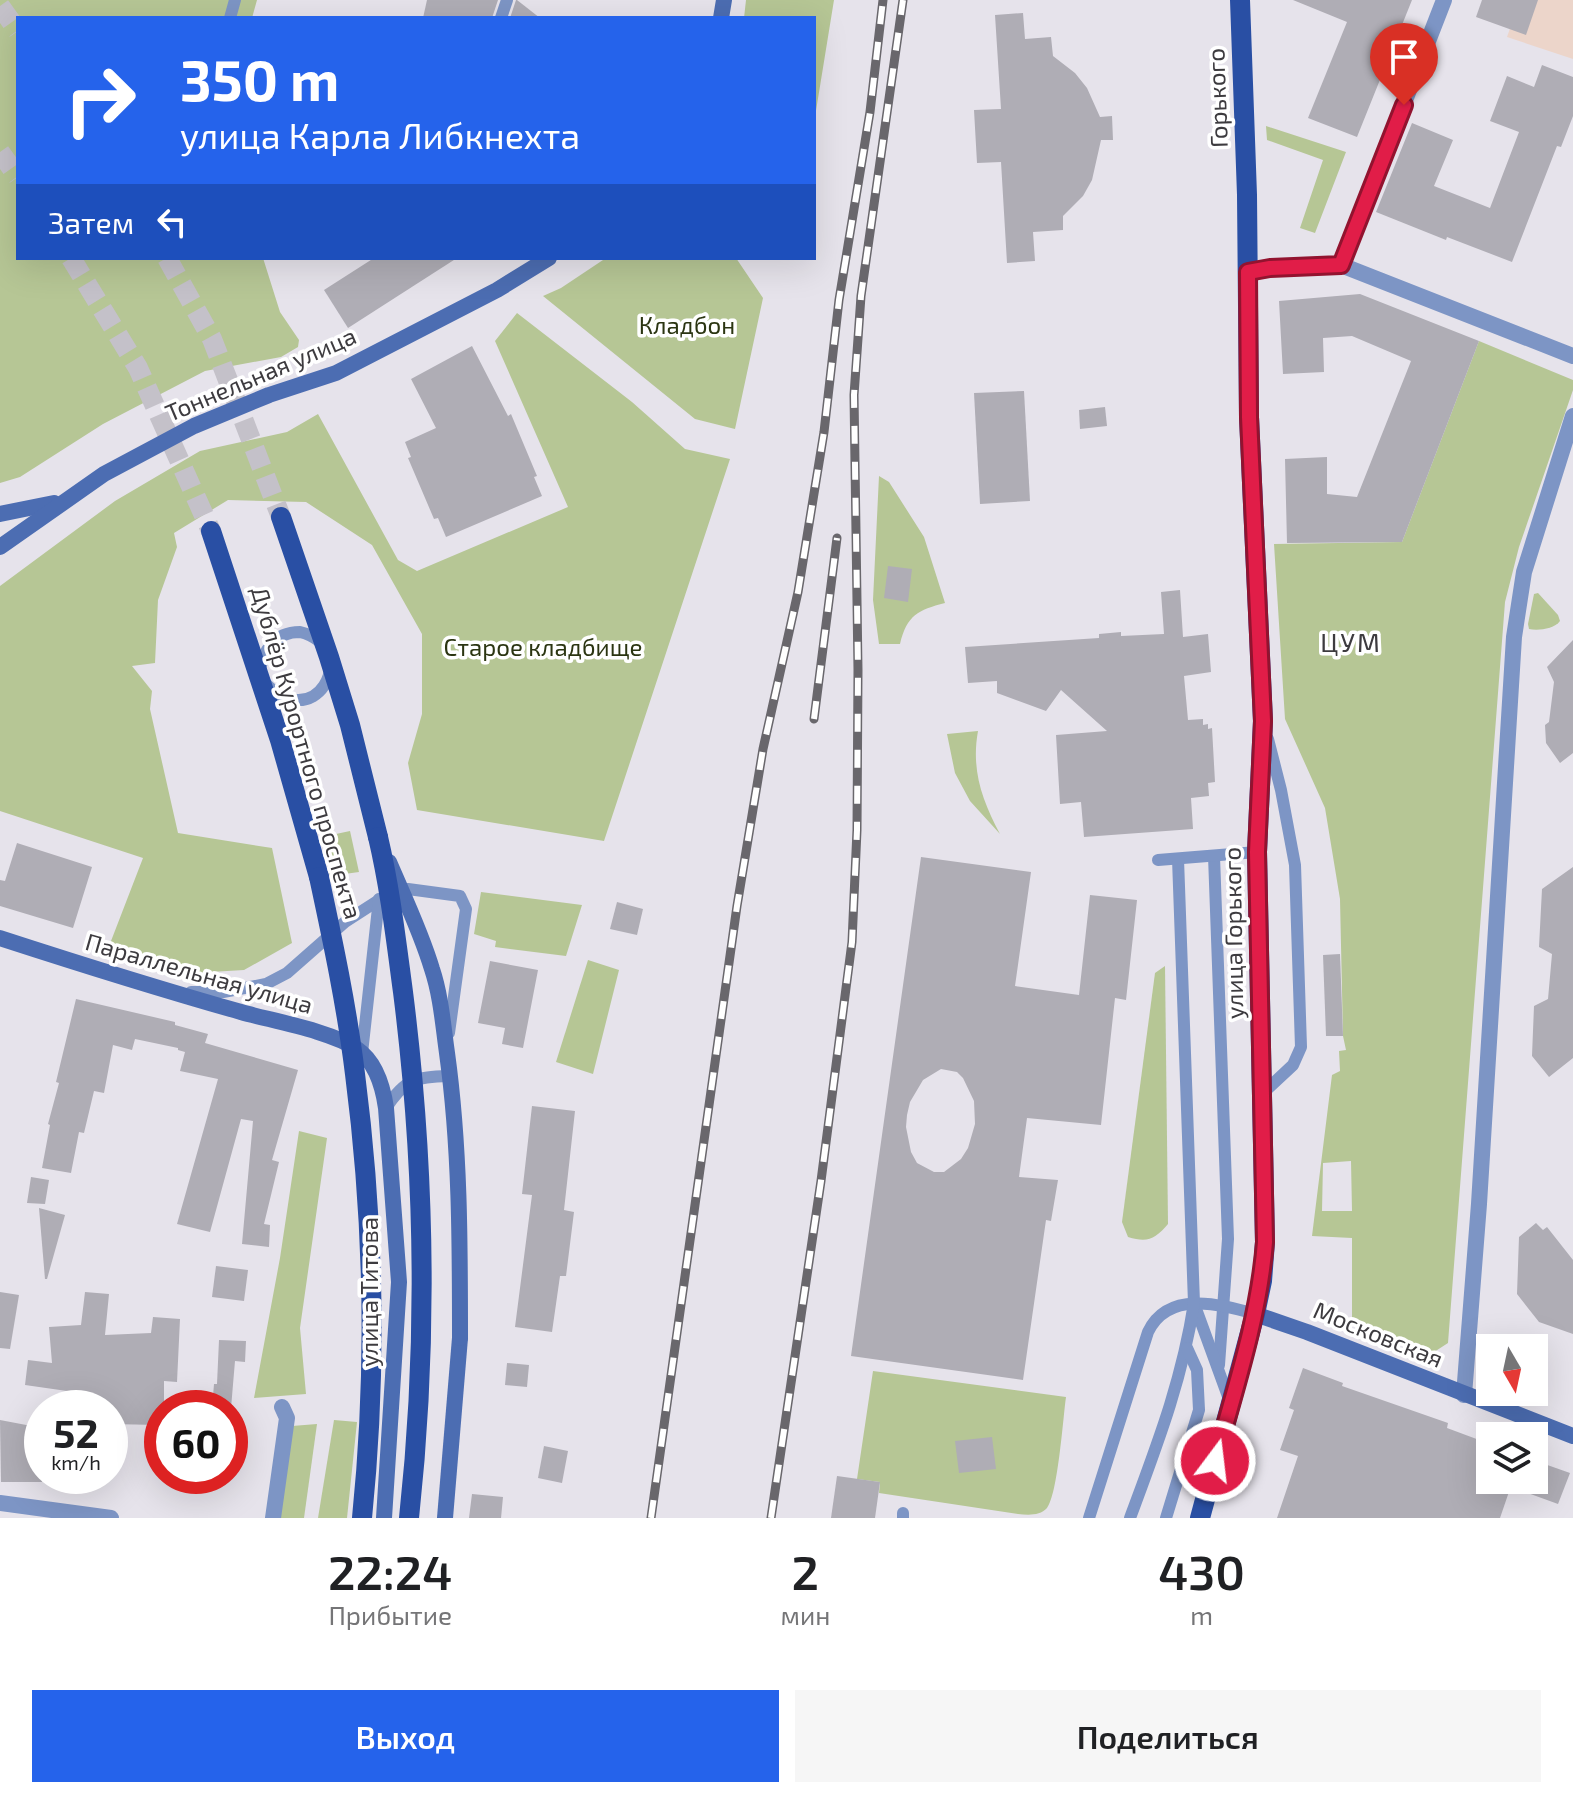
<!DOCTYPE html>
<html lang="ru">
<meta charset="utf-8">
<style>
:root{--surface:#fff;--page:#f6f6f6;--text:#202124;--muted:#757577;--accent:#2563eb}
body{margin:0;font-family:"Exo 2",sans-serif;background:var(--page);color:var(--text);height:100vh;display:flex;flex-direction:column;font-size:30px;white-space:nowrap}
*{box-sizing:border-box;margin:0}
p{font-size:26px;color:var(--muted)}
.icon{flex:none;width:44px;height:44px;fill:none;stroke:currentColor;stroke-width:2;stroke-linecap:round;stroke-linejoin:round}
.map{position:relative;height:1518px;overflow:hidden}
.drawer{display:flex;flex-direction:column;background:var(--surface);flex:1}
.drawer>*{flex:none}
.top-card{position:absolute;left:16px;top:16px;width:800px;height:244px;border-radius:0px;box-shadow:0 8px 32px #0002;background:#2563eb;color:#fff;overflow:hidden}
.needle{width:52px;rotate:171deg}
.tools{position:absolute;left:1476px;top:1334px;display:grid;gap:16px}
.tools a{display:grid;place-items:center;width:72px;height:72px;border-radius:0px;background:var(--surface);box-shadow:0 8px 32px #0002;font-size:40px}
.speed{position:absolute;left:24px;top:1390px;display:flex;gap:16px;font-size:40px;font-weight:700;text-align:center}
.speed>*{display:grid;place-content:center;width:104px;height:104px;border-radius:50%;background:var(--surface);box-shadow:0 8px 32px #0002;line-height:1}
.speed small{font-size:20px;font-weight:400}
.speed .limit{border:12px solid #d22;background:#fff;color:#111}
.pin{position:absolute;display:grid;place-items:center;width:68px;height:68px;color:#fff;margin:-82px -34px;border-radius:50% 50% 50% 0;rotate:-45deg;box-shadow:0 0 8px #0007}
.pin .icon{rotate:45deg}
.me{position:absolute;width:88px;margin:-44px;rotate:15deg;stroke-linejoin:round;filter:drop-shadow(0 0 6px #0008)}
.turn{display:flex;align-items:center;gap:28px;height:168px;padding:0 32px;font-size:36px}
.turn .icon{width:104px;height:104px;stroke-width:2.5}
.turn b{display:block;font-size:56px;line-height:68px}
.then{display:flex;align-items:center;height:76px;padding:0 32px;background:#0003;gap:16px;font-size:30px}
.eta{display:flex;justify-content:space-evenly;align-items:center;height:136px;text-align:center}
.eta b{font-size:48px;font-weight:600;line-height:56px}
.action{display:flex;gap:16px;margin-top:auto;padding:16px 32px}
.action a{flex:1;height:92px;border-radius:0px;background:var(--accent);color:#fff;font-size:32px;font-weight:600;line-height:92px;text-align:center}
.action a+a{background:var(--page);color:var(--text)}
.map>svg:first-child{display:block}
</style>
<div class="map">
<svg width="1573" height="1518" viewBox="0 0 1573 1518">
<rect width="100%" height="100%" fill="#e6e3eb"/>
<polygon fill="#ecd5ca" points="1520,0 1573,0 1573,59 1507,37"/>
<g fill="#b6c695" fill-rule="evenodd">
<polygon points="0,0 257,0 252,18 18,18 18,258 263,258 280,312 299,340 298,347 281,357 205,371 103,424 20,477 0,483"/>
<polygon points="746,0 834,0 814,123 814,18 744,18"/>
<polygon points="1266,126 1346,152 1315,233 1300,228 1323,160 1267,140"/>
<polygon points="606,258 736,258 763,298 735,429 695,419 543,296 561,288"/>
<polygon points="517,313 632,402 685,449 730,459 604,841 417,810 408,763 422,714 422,634 372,545 306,502 228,500 174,533 177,547 158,600 155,663 132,666 152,691 150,709 178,833 272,848 292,943 244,970 177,974 106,954 143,858 0,811 0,586 115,501 200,451 287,432 318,414 398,560 417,571 568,507 495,341"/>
<path d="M 1479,341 L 1573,380 L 1573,390 L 1519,547 L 1505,602 L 1448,1343 L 1431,1354 L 1352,1318 L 1352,1238 L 1312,1236 L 1332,1075 L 1340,1071 L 1339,1051 L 1346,1050 L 1343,1036 L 1340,899 L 1325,808 L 1285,719 L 1274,544 L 1402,542 ZM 1351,1161 L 1352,1211 L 1322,1211 L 1323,1163 Z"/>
<path d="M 879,476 L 889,482 L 924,537 L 945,603 C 918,610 907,615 900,644 L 879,644 L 873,600 Z"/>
<path d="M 1538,593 L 1558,615 L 1560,621 C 1554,629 1538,631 1529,629 L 1528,624 L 1534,594 Z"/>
<path d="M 978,731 C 971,770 982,800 1000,834 L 970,801 L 955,773 L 947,734 Z"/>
<polygon points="350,831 359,872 330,876 322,837"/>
<polygon points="481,892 582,905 566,956 495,947 496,941 474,934"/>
<polygon points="588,960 619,970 593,1074 556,1062"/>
<path d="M 1165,966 L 1168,1224 C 1155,1239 1148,1243 1128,1237 L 1122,1222 L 1155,973 Z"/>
<polygon points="299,1131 327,1138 300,1328 306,1394 254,1398 280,1258"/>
<path d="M 873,1371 L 1066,1397 C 1063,1418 1058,1494 1047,1508 C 1040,1516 1028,1515 1018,1514 L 879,1493 L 880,1482 L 857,1479 Z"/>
<polygon points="334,1420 357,1422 347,1518 318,1518"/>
<polygon points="317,1424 304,1518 279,1518 292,1426"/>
</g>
<g fill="#afadb5" fill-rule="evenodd">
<polygon points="427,0 498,0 492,18 423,18"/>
<polygon points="516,0 517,0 540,18 510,18"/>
<polygon points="1293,0 1412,0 1357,137 1308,118 1347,22"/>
<polygon points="1482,0 1538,0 1526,35 1476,17"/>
<polygon points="1023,13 1025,39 1051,37 1053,56 1075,73 1087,88 1100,117 1112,116 1113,140 1101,140 1092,180 1083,196 1063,216 1063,230 1033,232 1035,261 1007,263 1001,162 977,163 974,110 1001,109 995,15"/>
<polygon points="1542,65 1573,77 1573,116 1561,147 1557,146 1512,262 1447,237 1446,240 1376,212 1412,123 1453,140 1434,186 1490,208 1519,132 1490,121 1507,76 1534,87"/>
<polygon points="374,258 457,258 348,328 324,290"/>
<polygon points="1360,294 1479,341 1402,542 1287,543 1285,459 1327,457 1327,494 1357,497 1411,361 1352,336 1323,338 1324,372 1283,374 1279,301"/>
<polygon points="472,346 508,416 511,414 537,476 534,477 542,496 446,537 438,518 434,519 408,458 411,457 405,442 436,428 411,379"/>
<polygon points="1024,391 1030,501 980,504 974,393"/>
<polygon points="1105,407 1107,426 1080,429 1079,410"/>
<polygon points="888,566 912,569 908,602 884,598"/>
<polygon points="1180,590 1183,637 1208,634 1211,672 1184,676 1188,720 1203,719 1203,725 1208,724 1208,729 1212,728 1215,782 1208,783 1209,796 1191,798 1193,829 1084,837 1081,802 1060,804 1056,735 1107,731 1061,690 1046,711 997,693 997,681 968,683 965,647 1099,638 1099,634 1121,632 1121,636 1164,634 1161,592"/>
<polygon points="1573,640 1573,753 1560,763 1546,743 1545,725 1549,722 1554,682 1547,667"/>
<polygon points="17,843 92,867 73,928 0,906 0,880 5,881"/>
<path d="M 921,857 L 1031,872 L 1015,986 L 1079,995 L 1090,895 L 1137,900 L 1126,1000 L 1115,998 L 1101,1125 L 1027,1118 L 1019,1177 L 1058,1180 L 1051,1221 L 1046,1220 L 1023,1380 L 851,1356 ZM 941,1069 L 957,1072 L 963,1078 L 974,1101 L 975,1124 L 968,1148 L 961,1159 L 944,1172 L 934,1172 L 917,1163 L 911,1152 L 906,1127 L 907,1115 L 910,1102 L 923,1080 Z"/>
<polygon points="1573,867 1573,1058 1549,1077 1532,1056 1534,1006 1548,999 1552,954 1539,947 1542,889"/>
<polygon points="617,902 643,909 637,935 610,929"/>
<polygon points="1340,954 1343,1036 1326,1036 1323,955"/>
<polygon points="490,961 538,970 523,1048 502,1044 505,1028 478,1023"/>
<polygon points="76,999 175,1022 175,1025 208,1034 205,1043 298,1070 272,1160 279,1162 264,1224 270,1225 269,1247 242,1244 253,1121 241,1119 210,1232 177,1224 218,1079 180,1071 185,1052 178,1050 178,1048 135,1039 132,1050 113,1045 104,1093 94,1091 84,1133 79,1132 71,1173 42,1168 50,1125 48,1124 59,1083 56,1082"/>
<polygon points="532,1106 575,1111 564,1210 574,1212 566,1276 560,1276 552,1332 515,1327 532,1195 522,1194"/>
<polygon points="31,1177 49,1180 45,1204 27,1203"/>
<polygon points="39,1208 65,1215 47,1279 45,1279"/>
<polygon points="1536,1223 1543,1230 1547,1227 1573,1260 1573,1334 1539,1322 1517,1294 1519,1237"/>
<polygon points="216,1266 248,1270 244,1301 212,1297"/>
<polygon points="0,1292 19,1295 10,1349 0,1348"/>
<polygon points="85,1292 109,1294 105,1335 151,1333 153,1317 180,1319 177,1382 164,1381 164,1406 159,1406 159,1425 110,1424 110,1408 93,1408 95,1395 25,1385 28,1360 52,1363 49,1327 81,1325"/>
<polygon points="219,1340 246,1341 245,1362 235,1361 231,1408 212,1408 214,1384 217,1384"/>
<polygon points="507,1363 529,1365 527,1387 505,1385"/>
<polygon points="1303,1368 1343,1383 1342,1386 1448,1423 1447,1428 1490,1444 1490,1480 1513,1480 1500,1518 1277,1518 1298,1456 1280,1450 1294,1410 1289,1408"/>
<polygon points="0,1420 42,1428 42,1482 1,1482"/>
<polygon points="992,1437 996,1469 959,1473 955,1441"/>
<polygon points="544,1446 568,1451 562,1483 538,1478"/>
<polygon points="1536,1461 1570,1473 1558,1504 1525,1492 1529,1480 1534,1480"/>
<polygon points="837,1476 880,1482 875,1518 831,1518"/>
<polygon points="472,1494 503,1497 501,1518 469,1518"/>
</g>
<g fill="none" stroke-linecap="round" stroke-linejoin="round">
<g stroke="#c4c1c9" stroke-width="20" stroke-dasharray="20 10" stroke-linecap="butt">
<polyline points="0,6 18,31"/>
<polyline points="0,152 18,177"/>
<polyline points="71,258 138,368 211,531"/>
<polyline points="167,258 212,339 281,517"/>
</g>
<g stroke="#7d95c5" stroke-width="12">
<polyline points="230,18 235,0"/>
<polyline points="501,18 507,0"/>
<path d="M 300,632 C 364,648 314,744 259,676 C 262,652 273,632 300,632 Z"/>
<polyline points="1214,856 1228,1239 1219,1365"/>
<polyline points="1158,860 1257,852"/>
<polyline points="191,992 223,992 266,984 287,973 345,922 393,891 408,889 460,896 466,909 449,1033"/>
<polyline points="362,1053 379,899"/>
<polyline points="1262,1094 1293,1065 1301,1047 1295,865 1281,790 1268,739"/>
<path d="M 386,1108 C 405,1079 415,1077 449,1076 L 448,1067"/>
<polyline points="1195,1306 1230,1402"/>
<polyline points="903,1518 903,1513"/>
<path d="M 1089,1518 L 1148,1332 C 1168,1290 1219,1304 1255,1314"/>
<path d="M 1130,1518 C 1157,1445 1182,1381 1194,1303 L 1178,859"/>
<polyline points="1166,1518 1199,1410 1197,1370 1187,1348"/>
</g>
<g stroke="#7d95c5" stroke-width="16">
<polyline points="1341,265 1444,0"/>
<polyline points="1248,272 1270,268 1341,265 1573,356"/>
<polyline points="1464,1395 1479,1204 1514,637 1524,572 1573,416"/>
<polyline points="0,1503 111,1518"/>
<polyline points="273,1518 287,1418 282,1407"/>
</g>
<g stroke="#4c6db2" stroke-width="16">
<polyline points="721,18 724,0"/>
<polyline points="0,514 54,503"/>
<polyline points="0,547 104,474 194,426 269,395 336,373 497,290 549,258"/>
<path d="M 0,938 C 80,964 160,989 241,1012 C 273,1021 331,1031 357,1049 C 376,1062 383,1087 386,1108 L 399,1282 L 384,1518"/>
<polyline points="1255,1314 1307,1332 1573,1436"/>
<polyline points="445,1518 460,1338"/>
</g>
<g stroke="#294fa4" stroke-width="20">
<polyline points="281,517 329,657 350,725 378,837"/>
<polyline points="211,531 280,740 319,877"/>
<polyline points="1200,1518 1255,1314 1262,1281 1265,1242 1257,852 1263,721 1249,417 1247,195 1240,0"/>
</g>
<defs>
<g id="rail">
<polyline points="814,719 837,538"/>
<polyline points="651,1518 737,906 763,749 798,592 824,432 839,300 870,112 883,0"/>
<polyline points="771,1518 821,1181 852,942 857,830 858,670 854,395 861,296 903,0"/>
</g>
</defs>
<use href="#rail" stroke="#69676c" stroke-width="9"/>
<use href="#rail" stroke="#fff" stroke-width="6" stroke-dasharray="18" stroke-linecap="butt"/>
<path stroke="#4c6db2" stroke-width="16" d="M 389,862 C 404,897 421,932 432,969 C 441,996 443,1025 447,1053 C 460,1147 460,1242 460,1338"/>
<g stroke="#294fa4" stroke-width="20">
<path d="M 378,837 C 390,888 396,940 403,992 C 425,1166 428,1344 409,1518"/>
<path d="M 319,877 C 333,942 347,1008 355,1074 C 374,1221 377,1371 362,1518"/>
</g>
</g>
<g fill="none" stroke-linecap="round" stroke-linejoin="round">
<defs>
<path id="route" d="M 1215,1461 C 1235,1389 1259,1317 1265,1242 L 1257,852 L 1263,721 L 1249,417 L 1248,272 L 1270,268 L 1341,265 L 1404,105"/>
</defs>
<use href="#route" stroke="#92132f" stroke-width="20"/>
<use href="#route" stroke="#e11d48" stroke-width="14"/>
</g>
<g text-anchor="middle" stroke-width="7" stroke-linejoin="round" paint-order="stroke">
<g font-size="24" fill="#3d3b3f" stroke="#fff">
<text transform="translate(1218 98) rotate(-92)" y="8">Горького</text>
<text transform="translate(261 375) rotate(-23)" y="8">Тоннельная улица</text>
<text transform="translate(306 753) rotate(74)" y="8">Дублёр Курортного проспекта</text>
<text transform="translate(1234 933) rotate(-91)" y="8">улица Горького</text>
<text transform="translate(199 974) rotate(16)" y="8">Параллельная улица</text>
<text transform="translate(370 1292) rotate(-90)" y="8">улица Титова</text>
<text transform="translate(1378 1335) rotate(22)" y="8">Московская</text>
</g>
<g font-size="24" fill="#2b3512" stroke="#fff">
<text x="687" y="334">Кладбон</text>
<text x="543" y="656">Старое кладбище</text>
</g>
<g font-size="26" letter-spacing="2" fill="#3d3b3f" stroke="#fff">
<text x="1351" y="652">ЦУМ</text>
</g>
</g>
</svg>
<div class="tools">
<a><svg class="needle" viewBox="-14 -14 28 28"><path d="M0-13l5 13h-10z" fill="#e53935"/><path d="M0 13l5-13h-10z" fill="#757577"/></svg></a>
<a><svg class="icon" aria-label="layers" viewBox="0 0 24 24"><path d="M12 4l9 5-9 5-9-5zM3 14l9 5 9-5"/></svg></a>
</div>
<div class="speed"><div>52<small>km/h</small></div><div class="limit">60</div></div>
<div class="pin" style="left:1404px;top:105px;background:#d93025"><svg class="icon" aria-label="arrive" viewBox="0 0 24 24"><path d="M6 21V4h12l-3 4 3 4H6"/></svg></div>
<svg class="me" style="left:1215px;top:1461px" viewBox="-20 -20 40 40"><circle r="17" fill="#e11d48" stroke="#fff" stroke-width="3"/><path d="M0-11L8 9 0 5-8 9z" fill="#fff"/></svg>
<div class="top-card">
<div class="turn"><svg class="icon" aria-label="right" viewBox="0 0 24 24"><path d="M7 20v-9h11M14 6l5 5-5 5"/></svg><div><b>350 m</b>улица Карла Либкнехта</div></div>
<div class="then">Затем<svg class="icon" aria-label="left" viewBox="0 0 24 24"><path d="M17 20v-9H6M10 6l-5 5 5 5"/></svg></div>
</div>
</div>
<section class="drawer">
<div class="eta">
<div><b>22:24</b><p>Прибытие</p></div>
<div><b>2</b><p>мин</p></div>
<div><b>430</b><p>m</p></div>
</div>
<div class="action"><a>Выход</a><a>Поделиться</a></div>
</section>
